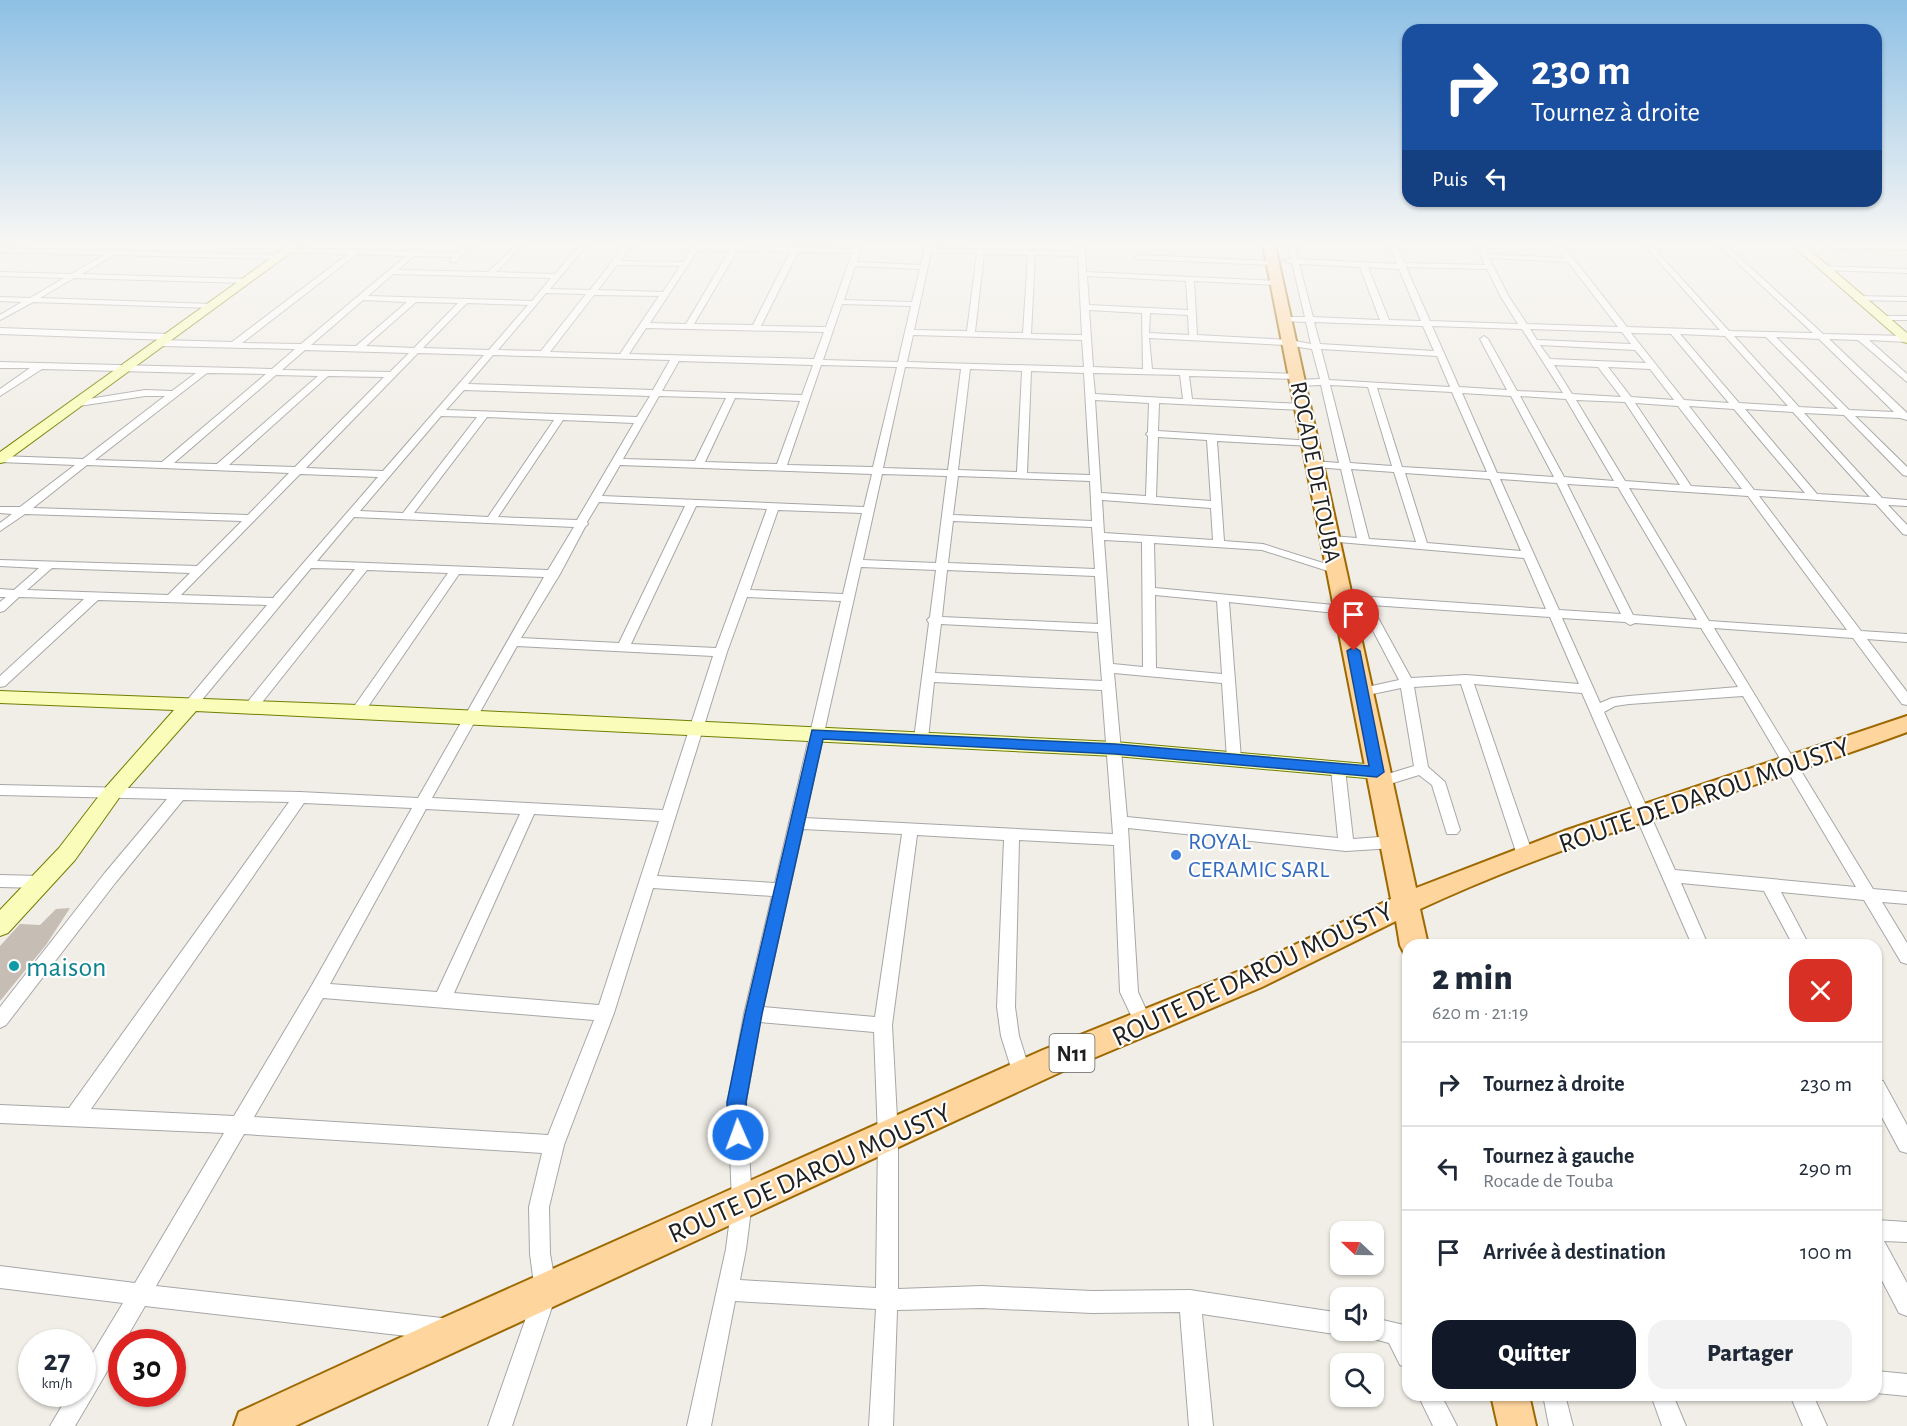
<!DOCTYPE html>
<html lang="fr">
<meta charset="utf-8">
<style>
:root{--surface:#fff;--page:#f2f2f3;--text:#1f2937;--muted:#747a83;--line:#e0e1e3;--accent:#111827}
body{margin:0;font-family:"Alegreya Sans",sans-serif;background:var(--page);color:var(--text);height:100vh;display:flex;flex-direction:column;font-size:22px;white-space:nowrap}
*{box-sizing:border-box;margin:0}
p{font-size:20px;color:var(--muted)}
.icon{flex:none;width:33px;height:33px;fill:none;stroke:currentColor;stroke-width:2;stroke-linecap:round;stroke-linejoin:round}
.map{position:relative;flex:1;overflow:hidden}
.sheet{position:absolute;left:1402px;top:939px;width:480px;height:462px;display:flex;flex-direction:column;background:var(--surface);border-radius:18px;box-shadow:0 2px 4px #0004}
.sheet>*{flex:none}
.top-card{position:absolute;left:1402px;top:24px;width:480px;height:183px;border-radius:18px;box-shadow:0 2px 4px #0004;background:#1a4fa0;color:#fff;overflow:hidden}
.needle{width:39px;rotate:292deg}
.buttons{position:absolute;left:1330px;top:1221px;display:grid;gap:12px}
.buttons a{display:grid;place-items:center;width:54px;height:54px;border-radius:12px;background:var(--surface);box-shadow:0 2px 4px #0004;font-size:30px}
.speed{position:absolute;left:18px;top:1329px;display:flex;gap:12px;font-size:30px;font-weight:700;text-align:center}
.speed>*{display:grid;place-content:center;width:78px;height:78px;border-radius:50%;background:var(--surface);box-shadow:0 2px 4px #0004;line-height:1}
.speed small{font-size:15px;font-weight:400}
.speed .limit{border:9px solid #d22;background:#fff;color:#111}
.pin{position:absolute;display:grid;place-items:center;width:51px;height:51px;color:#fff;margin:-62px -26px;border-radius:50% 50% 50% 0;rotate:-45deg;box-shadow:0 0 6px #0007}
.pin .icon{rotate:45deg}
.me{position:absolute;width:66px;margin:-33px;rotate:358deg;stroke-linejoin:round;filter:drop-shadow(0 0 4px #0008)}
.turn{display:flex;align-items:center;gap:21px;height:126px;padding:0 30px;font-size:27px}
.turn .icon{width:78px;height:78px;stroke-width:2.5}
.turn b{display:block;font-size:42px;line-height:51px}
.then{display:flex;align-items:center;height:57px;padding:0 30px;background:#0003;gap:12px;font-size:22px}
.round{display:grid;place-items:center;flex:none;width:63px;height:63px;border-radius:18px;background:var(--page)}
.overview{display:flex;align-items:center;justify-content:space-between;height:102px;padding:0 30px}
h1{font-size:36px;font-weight:800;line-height:45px}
.primary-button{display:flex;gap:12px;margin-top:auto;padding:12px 30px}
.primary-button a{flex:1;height:69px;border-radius:18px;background:var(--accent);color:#fff;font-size:24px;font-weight:800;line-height:69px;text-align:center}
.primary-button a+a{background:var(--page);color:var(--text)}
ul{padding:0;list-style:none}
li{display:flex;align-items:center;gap:18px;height:84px;padding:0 30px;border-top:2px solid var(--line)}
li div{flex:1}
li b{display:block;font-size:22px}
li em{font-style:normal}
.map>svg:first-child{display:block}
</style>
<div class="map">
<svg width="1907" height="1426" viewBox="0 0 1907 1426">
<rect width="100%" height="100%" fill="#f1eee7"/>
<polygon fill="#c6bdb5" points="70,908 46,945 0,1001 0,946 20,924 40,925 56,909"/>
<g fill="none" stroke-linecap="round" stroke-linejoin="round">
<defs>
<g id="street">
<path d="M 465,245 L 473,245 L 456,262 L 450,262 L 452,257 L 414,256 L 398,270 L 488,272 L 516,245 L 523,245 L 496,272 L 555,274 L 580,245 L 587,245 L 550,289 L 590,290 L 625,245 L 632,245 L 620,261 L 683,262 L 694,245 L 854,249 L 855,245 L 863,245 L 857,262 L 921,265 L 925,245 L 933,245 L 932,248 L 1078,252 L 1077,245 L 1085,245 L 1086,272 L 1280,281 L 1281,283 L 1277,285 L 1194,281 L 1197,335 L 1290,340 L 1311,344 L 1306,322 L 1285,321 L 1281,319 L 1285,317 L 1305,317 L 1292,263 L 1283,261 L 1291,259 L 1287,245 L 1295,245 L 1298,259 L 1397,264 L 1389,245 L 1396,245 L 1404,263 L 1485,265 L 1476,245 L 1483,245 L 1487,254 L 1565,258 L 1556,245 L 1563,245 L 1627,327 L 1720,330 L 1644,245 L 1651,245 L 1729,331 L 1813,333 L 1718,245 L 1726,245 L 1823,334 L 1907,336 L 1907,342 L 1869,340 L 1907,374 L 1907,382 L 1858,340 L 1829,339 L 1907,413 L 1907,420 L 1900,418 L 1855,416 L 1907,467 L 1907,476 L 1903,475 L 1844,415 L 1804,413 L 1882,498 L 1907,500 L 1907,506 L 1888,505 L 1907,525 L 1907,535 L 1903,534 L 1876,504 L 1759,496 L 1861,631 L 1907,634 L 1907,642 L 1867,639 L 1907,692 L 1907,705 L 1902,704 L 1853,638 L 1714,628 L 1873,889 L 1907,892 L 1907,904 L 1882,902 L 1907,943 L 1907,964 L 1901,962 L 1864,900 L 1781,892 L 1809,945 L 1793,945 L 1764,891 L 1681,883 L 1708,945 L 1692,945 L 1582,693 L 1474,684 L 1533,855 L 1530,859 L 1525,861 L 1520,859 L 1517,855 L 1461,684 L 1414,687 L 1428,767 L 1445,782 L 1460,830 L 1457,834 L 1447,834 L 1432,785 L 1419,775 L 1380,787 L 1375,786 L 1373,782 L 1375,778 L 1414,766 L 1401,688 L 1363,696 L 1358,695 L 1356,692 L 1358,689 L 1399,680 L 1359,604 L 1343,603 L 1337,599 L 1343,595 L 1546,609 L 1524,558 L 1327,541 L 1325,539 L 1331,536 L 1357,538 L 1341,469 L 1315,467 L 1310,464 L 1315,461 L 1339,463 L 1321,385 L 1298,386 L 1293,383 L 1298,380 L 1320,379 L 1312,349 L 1286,345 L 1149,338 L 1152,369 L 1299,374 L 1299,378 L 1296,379 L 1189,376 L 1192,399 L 1303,404 L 1308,407 L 1303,410 L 1159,403 L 1158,431 L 1314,441 L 1314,445 L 1311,446 L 1217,441 L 1224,541 L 1263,544 L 1339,568 L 1341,570 L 1339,572 L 1331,572 L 1262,550 L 1154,543 L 1155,588 L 1345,606 L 1351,610 L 1345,614 L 1229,602 L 1241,759 L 1234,764 L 1227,759 L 1222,683 L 1114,673 L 1127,817 L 1338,838 L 1331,769 L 1333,765 L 1343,765 L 1345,769 L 1353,839 L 1393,836 L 1398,838 L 1401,842 L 1398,846 L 1393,848 L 1346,851 L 1128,828 L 1138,992 L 1153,1025 L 1150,1030 L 1144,1033 L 1138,1030 L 1120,992 L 1114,845 L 1019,840 L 1015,1007 L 1019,1036 L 1031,1074 L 1028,1080 L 1022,1082 L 1016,1080 L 1013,1074 L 1001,1036 L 997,1007 L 1004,840 L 917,835 L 892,1025 L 898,1137 L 898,1289 L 982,1286 L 1092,1291 L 1190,1290 L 1341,1313 L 1341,1330 L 1349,1332 L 1341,1335 L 1202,1314 L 1213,1426 L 1189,1426 L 1180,1312 L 1092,1313 L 982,1308 L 897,1310 L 893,1426 L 869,1426 L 876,1309 L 735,1301 L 711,1426 L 687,1426 L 726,1249 L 732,1202 L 728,1102 L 744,1014 L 772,896 L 653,888 L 614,1013 L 564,1145 L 549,1207 L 550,1254 L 557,1292 L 512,1426 L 488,1426 L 535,1292 L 530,1254 L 529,1207 L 542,1153 L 244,1134 L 156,1286 L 442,1318 L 450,1321 L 453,1329 L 450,1337 L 442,1340 L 145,1306 L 124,1342 L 122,1342 L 122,1346 L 75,1426 L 50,1426 L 69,1394 L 82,1394 L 82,1371 L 123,1303 L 0,1288 L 0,1266 L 135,1283 L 224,1133 L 0,1123 L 0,1105 L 69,1108 L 289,802 L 183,800 L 116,882 L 6,1025 L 0,1028 L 0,1007 L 104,874 L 167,799 L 0,795 L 0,785 L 300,792 L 418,798 L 544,577 L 459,574 L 363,714 L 358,715 L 351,711 L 353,708 L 448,573 L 367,570 L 256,710 L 246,710 L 244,707 L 246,704 L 355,569 L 311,568 L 196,707 L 191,708 L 184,704 L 267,605 L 98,600 L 5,686 L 0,687 L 0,676 L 84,599 L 19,597 L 4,611 L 0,612 L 0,602 L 6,597 L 0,597 L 0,589 L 14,590 L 39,568 L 0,566 L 0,560 L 197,566 L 242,521 L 25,514 L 0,531 L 0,523 L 12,514 L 0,513 L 0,507 L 20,507 L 75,465 L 0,462 L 0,456 L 83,459 L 165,396 L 145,396 L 79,406 L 74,403 L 76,401 L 145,390 L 172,391 L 196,373 L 42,369 L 0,396 L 0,389 L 30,368 L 0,368 L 0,362 L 272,369 L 295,349 L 161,346 L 157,343 L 161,340 L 232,342 L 348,254 L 290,252 L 287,252 L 287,248 L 457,253 ZM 698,250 L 729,251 L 686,324 L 650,323 ZM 737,251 L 790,252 L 753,325 L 694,324 ZM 798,252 L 852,253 L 826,327 L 761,326 ZM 931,252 L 977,253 L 967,331 L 914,330 ZM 357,254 L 406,256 L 301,344 L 242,343 ZM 984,254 L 1028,255 L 1023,333 L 975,332 ZM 1035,255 L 1078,256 L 1082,335 L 1031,334 ZM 1489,258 L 1568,262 L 1618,327 L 1527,324 L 1509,297 ZM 1299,264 L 1360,267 L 1380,320 L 1313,317 ZM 617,265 L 680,266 L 663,292 L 598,290 ZM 855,266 L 920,269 L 912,302 L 844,300 ZM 1368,267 L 1399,269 L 1421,321 L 1389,320 ZM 1406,267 L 1487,269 L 1501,297 L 1518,324 L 1430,321 ZM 393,274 L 551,278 L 532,301 L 368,296 ZM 1087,276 L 1186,281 L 1188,310 L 1089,305 ZM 546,293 L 586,294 L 541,351 L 498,350 ZM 594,295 L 659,296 L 620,354 L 550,352 ZM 363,300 L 407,302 L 356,346 L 311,345 ZM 416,302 L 458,303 L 414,348 L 366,346 ZM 467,303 L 528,305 L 489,350 L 423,348 ZM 842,304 L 911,306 L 898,362 L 823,360 ZM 1089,310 L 1142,313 L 1143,369 L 1093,367 ZM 1150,313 L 1188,315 L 1189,335 L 1149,333 ZM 1314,322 L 1423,326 L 1434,351 L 1320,344 ZM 1432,326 L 1522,329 L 1563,393 L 1517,391 L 1488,339 L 1484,336 L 1480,339 L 1507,390 L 1459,387 ZM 646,328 L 824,332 L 814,359 L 629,354 ZM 1530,329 L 1622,332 L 1631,344 L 1537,340 ZM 1631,333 L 1671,334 L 1729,403 L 1684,400 ZM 1680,334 L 1725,336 L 1788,406 L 1739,403 ZM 913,335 L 1082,340 L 1084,367 L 907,362 ZM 1734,336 L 1766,337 L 1838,409 L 1799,407 ZM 1776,337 L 1819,339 L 1894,412 L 1849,410 ZM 1540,345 L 1635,350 L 1646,363 L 1550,359 ZM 1321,349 L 1437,356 L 1450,387 L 1329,380 ZM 305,350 L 409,353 L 390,372 L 282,370 ZM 418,353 L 484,355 L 383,471 L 306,468 ZM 493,355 L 670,360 L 653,390 L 468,384 ZM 679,361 L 813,365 L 802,395 L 662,391 ZM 821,365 L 897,367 L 873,467 L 787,465 ZM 1554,365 L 1598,367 L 1621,397 L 1572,394 ZM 905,367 L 961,369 L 948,470 L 883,468 ZM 1608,367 L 1650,369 L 1674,400 L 1631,397 ZM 970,369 L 1022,371 L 1017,472 L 958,470 ZM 1031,371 L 1084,373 L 1090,475 L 1027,473 ZM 207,373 L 266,374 L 162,462 L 95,460 ZM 1093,373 L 1180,375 L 1183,399 L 1095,394 ZM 276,375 L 318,376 L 217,464 L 174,463 ZM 328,376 L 384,377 L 295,467 L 229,465 ZM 1330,385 L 1368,387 L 1392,466 L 1350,463 ZM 1377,388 L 1452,392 L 1487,472 L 1402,467 ZM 464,390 L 650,396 L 637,417 L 446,410 ZM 1462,393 L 1511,396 L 1554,477 L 1497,473 ZM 659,396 L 726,398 L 695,461 L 623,459 ZM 1520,396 L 1566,399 L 1614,481 L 1564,477 ZM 735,398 L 800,401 L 777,464 L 705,462 ZM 1095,400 L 1149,403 L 1148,432 L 1146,434 L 1148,436 L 1146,496 L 1101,493 ZM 1576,400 L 1625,402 L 1680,485 L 1625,481 ZM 1635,403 L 1678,406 L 1742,489 L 1691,486 ZM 1689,406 L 1734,409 L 1805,493 L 1754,490 ZM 1745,409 L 1793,412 L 1870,497 L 1817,494 ZM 441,416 L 477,417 L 403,513 L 360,511 ZM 487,417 L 554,420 L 488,517 L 414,513 ZM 563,420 L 634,423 L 577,520 L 498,517 ZM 1158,437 L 1207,440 L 1211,501 L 1156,497 ZM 87,465 L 289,473 L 248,515 L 33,508 ZM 620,465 L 872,474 L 864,507 L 602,496 ZM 1351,469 L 1394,472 L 1416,542 L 1369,539 ZM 1405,473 L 1490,479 L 1521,551 L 1427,543 ZM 300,474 L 378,477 L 273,598 L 181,595 ZM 882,474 L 947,476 L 936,563 L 863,560 ZM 958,476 L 1090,481 L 1092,521 L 953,515 ZM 1500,479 L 1557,483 L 1621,614 L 1559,610 ZM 1567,484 L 1618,487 L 1697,620 L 1633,615 ZM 1629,488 L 1748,496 L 1847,630 L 1709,621 ZM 1102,500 L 1211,508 L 1213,540 L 1104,533 ZM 599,502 L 685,506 L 619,643 L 521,638 L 560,574 L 585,527 L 588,524 L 587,522 ZM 696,506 L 767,509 L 716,648 L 631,644 ZM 778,510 L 862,513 L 843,594 L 750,590 ZM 354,517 L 574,527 L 548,570 L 317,561 ZM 953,521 L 1092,527 L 1095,569 L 948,563 ZM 1104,540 L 1142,542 L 1143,667 L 1113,664 ZM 861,567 L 936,570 L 930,617 L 927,620 L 929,623 L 914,739 L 916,742 L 926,742 L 928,739 L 934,682 L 1102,690 L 1113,834 L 805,818 ZM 52,568 L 190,573 L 168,595 L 27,590 ZM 947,570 L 1095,576 L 1098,624 L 942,617 ZM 1155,595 L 1217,601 L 1222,674 L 1156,668 ZM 747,597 L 841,601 L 775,883 L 657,876 L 727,652 ZM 1371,605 L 1550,617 L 1579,684 L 1466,675 L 1411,678 ZM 1562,618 L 1625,622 L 1630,625 L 1635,623 L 1701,628 L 1738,687 L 1629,696 L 1612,698 L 1600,703 ZM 941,624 L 1098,632 L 1102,681 L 935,673 ZM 517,646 L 713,656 L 663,810 L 432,798 ZM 1743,696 L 1856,887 L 1675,870 L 1604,712 L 1615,706 L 1629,704 ZM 304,803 L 412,808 L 312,985 L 234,1116 L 91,1109 ZM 426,809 L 520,814 L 437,992 L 330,984 ZM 534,814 L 659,821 L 599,1005 L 454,993 ZM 803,829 L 902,834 L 875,1017 L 763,1007 ZM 323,998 L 594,1020 L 548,1135 L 254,1117 ZM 760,1022 L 874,1032 L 878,1137 L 876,1288 L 740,1280 L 746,1249 L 752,1202 L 746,1102 Z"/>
<polygon points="0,248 280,255 284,257 280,259 114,255 82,274 247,279 251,281 247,283 74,278 40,298 212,304 216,306 212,308 33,302 0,320 0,315 22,302 0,301 0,297 30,298 64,278 0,276 0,272 71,274 104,255 0,252"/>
<polygon points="1138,255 1273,261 1277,263 1273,265 1135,259 1134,257"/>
<polygon points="1821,266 1907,269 1907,273 1824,270 1821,270"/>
<polygon points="1854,296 1907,297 1907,301 1857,300 1854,300"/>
<polygon points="1879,316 1907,316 1907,320 1882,320 1878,318"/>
<polygon points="0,328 169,334 173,337 169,340 0,334"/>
<polygon points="0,875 40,876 46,878 48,882 46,886 40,888 0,887"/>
<polygon points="1876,1079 1883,1081 1907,1125 1907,1153 1900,1151 1876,1106"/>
<polygon points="1876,1220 1907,1222 1907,1242 1884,1241 1907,1283 1907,1316 1899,1313 1876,1269"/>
<polygon points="1374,1318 1404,1325 1408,1335 1408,1368 1400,1365 1389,1343 1366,1337 1364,1330 1374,1330"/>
<polygon points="1876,1371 1907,1374 1907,1396 1876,1393"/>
<polygon points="1418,1395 1441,1395 1457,1426 1433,1426"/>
<polygon points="1543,1395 1565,1395 1573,1426 1549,1426"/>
<polygon points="1651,1395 1673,1395 1686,1426 1662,1426"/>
<polygon points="1790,1395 1813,1395 1827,1426 1803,1426"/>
</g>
<g id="secondary">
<polygon points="289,245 301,245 5,462 0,463 0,452"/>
<polygon points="1792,245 1804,245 1907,333 1907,343 1903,342"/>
<polygon points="1825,245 1907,245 1907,250 1830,248"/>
<polygon points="0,691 358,705 1115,742 1377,765 1384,767 1387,772 1384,777 1377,779 1115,756 196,711 119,798 75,860 8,933 0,936 0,910 59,848 105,788 174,710 0,703"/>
</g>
<g id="primary">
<path d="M 1263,245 L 1275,245 L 1416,888 L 1564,831 L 1907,716 L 1907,732 C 1745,792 1577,836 1420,909 L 1428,945 L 1408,945 L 1408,955 L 1404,953 L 1400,945 L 1396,921 L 1262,987 L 1065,1070 L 295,1426 L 234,1426 L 239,1412 L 445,1317 L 1043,1050 L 1242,970 L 1391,899 Z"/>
<polygon points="1491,1395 1529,1395 1536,1426 1498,1426"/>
</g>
</defs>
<use href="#street" stroke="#a7a7a7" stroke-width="2"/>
<use href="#secondary" stroke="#717f00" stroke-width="2"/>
<use href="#primary" stroke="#9d6900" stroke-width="4"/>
<use href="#street" fill="#fff" fill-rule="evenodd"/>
<use href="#secondary" fill="#f9fdb9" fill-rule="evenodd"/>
<use href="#primary" fill="#ffd59e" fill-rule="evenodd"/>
</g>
<linearGradient id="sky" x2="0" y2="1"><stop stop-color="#8dc0e5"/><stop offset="0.55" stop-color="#f9f7f4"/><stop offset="1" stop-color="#f9f7f4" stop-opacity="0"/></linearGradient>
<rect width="1907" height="445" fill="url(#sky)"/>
<polygon fill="#1a73e8" stroke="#114b97" stroke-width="1.5" points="1354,647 1360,651 1384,772 1377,777 1115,754 823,739 762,1014 746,1102 748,1135 745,1141 738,1144 731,1141 728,1135 727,1102 745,1014 812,730 1115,744 1369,766 1347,651"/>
<circle fill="#3f7fe0" stroke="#fff" stroke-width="2" cx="1176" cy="855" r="6"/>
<circle fill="#0f9aa8" stroke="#fff" stroke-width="2" cx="14" cy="966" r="6"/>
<g text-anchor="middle" stroke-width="4.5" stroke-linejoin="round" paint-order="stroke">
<rect fill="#fff" stroke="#636363" stroke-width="1.5" x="1049.5" y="1034" width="45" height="38" rx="4.5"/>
<g font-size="22" font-weight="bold" fill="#202020">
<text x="1072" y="1061">N11</text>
</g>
<g font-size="24" fill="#202020" stroke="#fff">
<text transform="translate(1316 472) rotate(79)" y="8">ROCADE DE TOUBA</text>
</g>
<g font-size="24" fill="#366cbe" stroke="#fff" text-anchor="start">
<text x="1188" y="849">ROYAL<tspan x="1188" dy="28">CERAMIC SARL</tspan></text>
</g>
<g font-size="28" fill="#202020" stroke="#fff">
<text transform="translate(1704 794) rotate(-19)" y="10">ROUTE DE DAROU MOUSTY</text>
<text transform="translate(1252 973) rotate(-25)" y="10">ROUTE DE DAROU MOUSTY</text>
<text transform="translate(809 1172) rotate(-24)" y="10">ROUTE DE DAROU MOUSTY</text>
</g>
<g font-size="28" fill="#0d838f" stroke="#fff" text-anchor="start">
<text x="26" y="976">maison</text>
</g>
</g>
</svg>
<div class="buttons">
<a><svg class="needle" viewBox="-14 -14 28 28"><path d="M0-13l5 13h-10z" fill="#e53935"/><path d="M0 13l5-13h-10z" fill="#747a83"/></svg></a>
<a><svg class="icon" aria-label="sound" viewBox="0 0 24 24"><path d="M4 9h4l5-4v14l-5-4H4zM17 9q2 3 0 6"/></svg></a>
<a><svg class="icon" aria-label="search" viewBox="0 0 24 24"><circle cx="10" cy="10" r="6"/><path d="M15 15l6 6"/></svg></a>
</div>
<div class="speed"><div>27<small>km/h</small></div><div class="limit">30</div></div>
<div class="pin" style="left:1354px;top:651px;background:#d93025"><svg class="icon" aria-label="arrive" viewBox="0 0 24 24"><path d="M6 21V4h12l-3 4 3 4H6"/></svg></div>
<svg class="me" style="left:738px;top:1135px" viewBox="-20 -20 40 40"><circle r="17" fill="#1a73e8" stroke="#fff" stroke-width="3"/><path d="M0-11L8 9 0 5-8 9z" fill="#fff"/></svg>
<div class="top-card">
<div class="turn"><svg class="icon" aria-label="right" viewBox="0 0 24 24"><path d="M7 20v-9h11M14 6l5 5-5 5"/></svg><div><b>230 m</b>Tournez à droite</div></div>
<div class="then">Puis<svg class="icon" aria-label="left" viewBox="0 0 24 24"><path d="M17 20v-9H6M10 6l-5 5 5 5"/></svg></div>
</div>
<section class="sheet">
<div class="overview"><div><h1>2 min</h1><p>620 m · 21:19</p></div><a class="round" style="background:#d93025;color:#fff"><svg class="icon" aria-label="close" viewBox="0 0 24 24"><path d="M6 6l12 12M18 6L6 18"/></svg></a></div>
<ul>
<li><svg class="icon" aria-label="right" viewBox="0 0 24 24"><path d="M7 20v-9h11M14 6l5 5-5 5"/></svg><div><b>Tournez à droite</b></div><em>230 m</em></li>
<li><svg class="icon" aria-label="left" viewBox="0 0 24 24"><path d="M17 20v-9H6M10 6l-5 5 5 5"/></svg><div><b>Tournez à gauche</b><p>Rocade de Touba</p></div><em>290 m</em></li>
<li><svg class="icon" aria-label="arrive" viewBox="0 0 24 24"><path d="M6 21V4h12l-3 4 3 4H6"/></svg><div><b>Arrivée à destination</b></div><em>100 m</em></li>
</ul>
<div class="primary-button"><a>Quitter</a><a>Partager</a></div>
</section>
</div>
